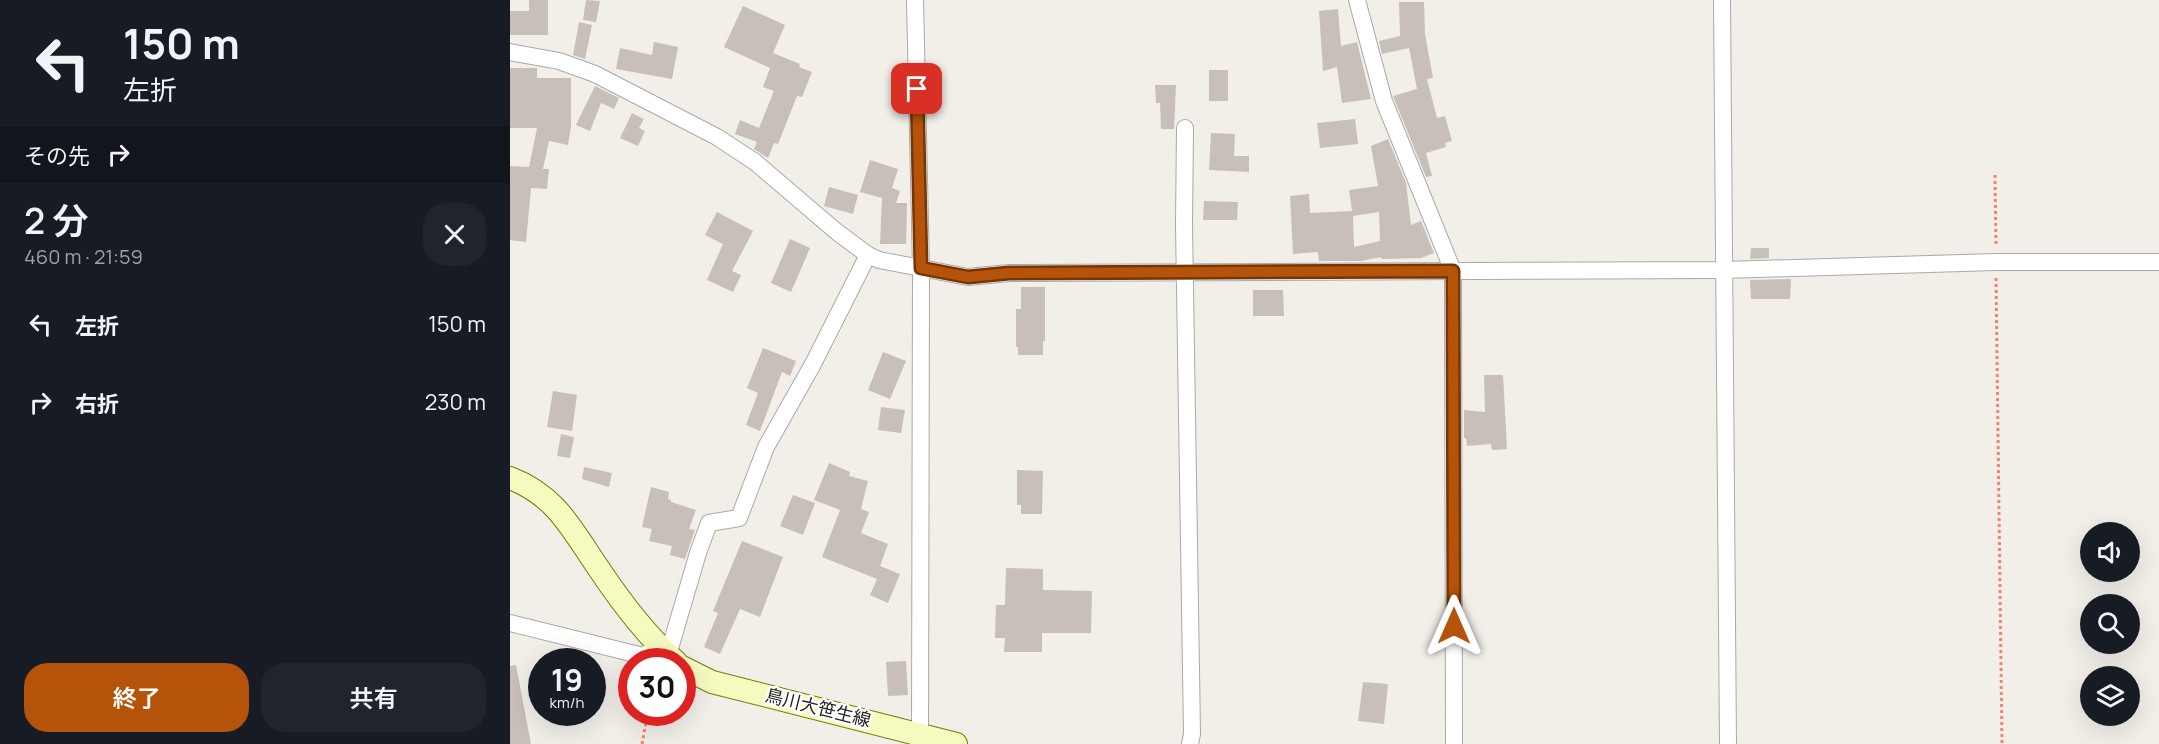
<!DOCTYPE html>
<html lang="ja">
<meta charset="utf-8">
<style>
:root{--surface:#171b24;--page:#20242c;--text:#f1f3f6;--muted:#9ea1a6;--accent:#b45309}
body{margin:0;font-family:Manrope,"Noto Sans JP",sans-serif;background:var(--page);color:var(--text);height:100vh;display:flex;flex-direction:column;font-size:22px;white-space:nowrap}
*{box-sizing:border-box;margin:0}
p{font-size:20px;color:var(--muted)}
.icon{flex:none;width:33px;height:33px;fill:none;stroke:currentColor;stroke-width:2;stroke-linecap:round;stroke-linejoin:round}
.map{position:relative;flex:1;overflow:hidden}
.panel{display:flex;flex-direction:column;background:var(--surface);width:510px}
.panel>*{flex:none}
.guide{background:#171b24;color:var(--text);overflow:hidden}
.controls{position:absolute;left:1570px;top:522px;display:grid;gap:12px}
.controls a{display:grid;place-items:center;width:60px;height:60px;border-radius:50%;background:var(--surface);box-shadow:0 6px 24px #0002;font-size:30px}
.speed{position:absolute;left:18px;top:648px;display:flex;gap:12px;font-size:30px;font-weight:700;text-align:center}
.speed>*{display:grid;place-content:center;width:78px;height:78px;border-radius:50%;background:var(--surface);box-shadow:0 6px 24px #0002;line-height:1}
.speed small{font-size:15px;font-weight:400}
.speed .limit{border:9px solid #d22;background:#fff;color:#111}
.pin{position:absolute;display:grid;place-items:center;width:51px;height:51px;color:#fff;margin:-26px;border-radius:12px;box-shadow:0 3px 9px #0006}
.me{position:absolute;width:66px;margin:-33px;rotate:0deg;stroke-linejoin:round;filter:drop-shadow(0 0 4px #0008)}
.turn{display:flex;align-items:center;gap:21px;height:126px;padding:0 24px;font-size:27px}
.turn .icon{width:78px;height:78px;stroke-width:2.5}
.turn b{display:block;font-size:42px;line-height:51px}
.then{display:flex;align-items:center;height:57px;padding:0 24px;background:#0003;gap:12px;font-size:22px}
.round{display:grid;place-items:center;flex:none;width:63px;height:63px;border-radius:24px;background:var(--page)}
.summary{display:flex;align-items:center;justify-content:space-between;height:102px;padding:0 24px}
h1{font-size:36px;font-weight:600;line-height:45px}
.primary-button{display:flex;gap:12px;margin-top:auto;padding:12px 24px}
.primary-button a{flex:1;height:69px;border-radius:24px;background:var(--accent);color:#fff;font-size:24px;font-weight:600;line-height:69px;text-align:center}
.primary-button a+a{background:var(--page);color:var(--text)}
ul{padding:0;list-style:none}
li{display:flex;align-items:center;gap:18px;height:78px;padding:0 24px}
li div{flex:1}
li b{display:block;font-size:22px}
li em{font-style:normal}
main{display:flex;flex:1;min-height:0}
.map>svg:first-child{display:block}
</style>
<main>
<section class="panel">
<div class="guide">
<div class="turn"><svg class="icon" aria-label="left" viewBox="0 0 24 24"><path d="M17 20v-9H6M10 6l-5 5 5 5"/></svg><div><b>150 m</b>左折</div></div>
<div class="then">その先<svg class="icon" aria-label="right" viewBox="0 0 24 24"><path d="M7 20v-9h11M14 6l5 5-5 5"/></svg></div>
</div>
<div class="summary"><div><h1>2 分</h1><p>460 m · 21:59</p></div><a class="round"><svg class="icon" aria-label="close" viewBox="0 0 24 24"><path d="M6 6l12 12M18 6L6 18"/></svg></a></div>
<ul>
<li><svg class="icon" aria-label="left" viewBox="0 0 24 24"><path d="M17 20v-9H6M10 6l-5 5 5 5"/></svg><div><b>左折</b></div><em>150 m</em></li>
<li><svg class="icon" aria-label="right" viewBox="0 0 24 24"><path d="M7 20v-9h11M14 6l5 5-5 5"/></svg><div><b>右折</b></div><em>230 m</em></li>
</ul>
<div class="primary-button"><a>終了</a><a>共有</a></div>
</section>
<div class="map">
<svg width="1649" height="744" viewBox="0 0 1649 744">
<rect width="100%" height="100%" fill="#f2efe9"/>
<g fill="#c7bfb8" fill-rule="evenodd">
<polygon points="19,0 38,0 38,35 0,35 0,11 19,11"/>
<polygon points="76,0 90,1 86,22 73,20"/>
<polygon points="889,2 914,2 915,34 923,78 917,79 927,118 935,116 942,141 935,143 936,147 916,153 922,176 916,177 883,96 907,89 899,48 872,54 869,41 890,36"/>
<polygon points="233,6 275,25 263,53 290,64 289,67 302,72 292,97 287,96 268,144 264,143 258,158 244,149 247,142 225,134 230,120 249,128 264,91 253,87 260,68 214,47"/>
<polygon points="828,9 831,46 847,42 861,99 832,103 827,67 813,71 809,11"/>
<polygon points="69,22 82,25 75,59 63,55"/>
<polygon points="144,42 168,47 162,79 106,69 110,48 142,55"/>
<polygon points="0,68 27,68 27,78 61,78 61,127 58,145 39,141 33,169 39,169 37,189 21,188 16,242 0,240 0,166 19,167 27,128 0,128"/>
<rect x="699" y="70" width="19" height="31"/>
<polygon points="645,85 666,85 664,129 651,129 650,103 646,103"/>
<polygon points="85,86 109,98 104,109 91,103 80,131 66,125"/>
<polygon points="122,113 134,119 129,128 135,131 128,146 110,138"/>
<polygon points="845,119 848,144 810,148 807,123"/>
<polygon points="701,133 725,134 724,156 739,156 739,172 699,170"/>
<path d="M 878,139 L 896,183 L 901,225 L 911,221 L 924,253 L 911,258 L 871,259 L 871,257 L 851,261 L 809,261 L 808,252 L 783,254 L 780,196 L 799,194 L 800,213 L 842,211 L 839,190 L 868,186 L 861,146 ZM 869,212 L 870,241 L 844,247 L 843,216 Z"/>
<polygon points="360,160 388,169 382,188 390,191 386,203 397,203 396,244 370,244 372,198 350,192"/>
<polygon points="319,187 348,195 343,214 314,206"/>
<polygon points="694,201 728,202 727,220 693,220"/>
<polygon points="207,212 243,231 222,271 231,275 223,292 197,280 213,244 195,235"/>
<polygon points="280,239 300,248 281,292 261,283"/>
<polygon points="1241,248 1259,248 1259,258 1240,259"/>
<polygon points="1281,279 1280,299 1241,299 1240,280"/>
<polygon points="511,287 535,287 535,341 533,341 533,355 508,355 508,347 506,347 506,309 511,309"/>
<polygon points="743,290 773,290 774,316 743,316"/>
<polygon points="253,348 286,361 280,376 272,372 250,431 236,425 248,393 237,388"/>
<polygon points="373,352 396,361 380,399 358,390"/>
<polygon points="974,375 993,375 997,449 982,450 981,444 957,446 956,438 954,438 954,410 975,412"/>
<polygon points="43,391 67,395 62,431 37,427"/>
<polygon points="371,407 395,410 391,433 368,430"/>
<polygon points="51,434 64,437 60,458 47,456"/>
<polygon points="319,463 340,472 339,476 358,481 351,509 359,512 351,533 378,544 370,566 390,574 378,603 360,595 367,579 312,557 330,510 304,500"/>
<polygon points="74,467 102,473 99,487 72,479"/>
<polygon points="507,470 533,471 532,514 511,514 511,505 507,505"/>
<polygon points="141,487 159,492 158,499 161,500 161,502 186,510 179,529 185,530 175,559 160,555 162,546 139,541 142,529 132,527"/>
<polygon points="283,495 305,503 293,535 270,526"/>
<polygon points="232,541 273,557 250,617 230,609 210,654 194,647 208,613 203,611"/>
<polygon points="496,568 533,569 533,590 582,591 581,633 532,633 532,652 494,652 495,638 485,638 486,605 495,605"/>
<polygon points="396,661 398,695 378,696 376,662"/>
<polygon points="6,665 21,744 0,744 0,666"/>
<polygon points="853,682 878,684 874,724 848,721"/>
</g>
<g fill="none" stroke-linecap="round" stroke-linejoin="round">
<defs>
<g id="street">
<polyline points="405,0 411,268 410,734 408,744"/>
<polyline points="847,0 874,101 943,271 944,744"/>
<polyline points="1212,0 1218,744"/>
<polyline points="0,52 49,61 85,74 207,137 245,162 327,232 358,255 369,260 458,277 499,273 1213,270 1486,262 1649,262"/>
<polyline points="675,128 674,224 682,734 680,744"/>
<polyline points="0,623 133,656 150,646"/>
<polyline points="158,655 188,553 199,523 229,518 256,447 303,364 358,255"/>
</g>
<g id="secondary">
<path d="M 0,478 C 47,496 62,530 89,569 C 111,602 136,635 166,662"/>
<polyline points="172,667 202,682 446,744"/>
</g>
</defs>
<use href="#street" stroke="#a9a9a9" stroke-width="18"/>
<use href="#secondary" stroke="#707d05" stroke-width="24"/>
<g stroke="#fa8072" stroke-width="3" stroke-dasharray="3 3" stroke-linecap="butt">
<polyline points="1485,175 1486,247"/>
<polyline points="1486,278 1492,744"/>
<polyline points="132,744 138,712"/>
</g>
<use href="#street" stroke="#fff" stroke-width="16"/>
<use href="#secondary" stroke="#f7fabf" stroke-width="22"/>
</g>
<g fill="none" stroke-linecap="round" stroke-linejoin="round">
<defs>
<polyline id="route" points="407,89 411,268 458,277 499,273 943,271 944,626"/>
</defs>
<use href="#route" stroke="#753606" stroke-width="15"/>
<use href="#route" stroke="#b45309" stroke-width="10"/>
</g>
<g text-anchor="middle" stroke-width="4.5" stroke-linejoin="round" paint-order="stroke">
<g font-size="18" fill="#222" stroke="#fff">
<text transform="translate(308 708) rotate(14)" y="6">鳥川大笹生線</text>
</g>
</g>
</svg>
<div class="controls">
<a><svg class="icon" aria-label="sound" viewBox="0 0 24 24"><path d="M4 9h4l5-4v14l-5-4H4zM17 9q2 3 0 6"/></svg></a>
<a><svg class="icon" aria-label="search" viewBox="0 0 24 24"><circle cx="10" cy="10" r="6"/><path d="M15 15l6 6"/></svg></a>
<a><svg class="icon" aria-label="layers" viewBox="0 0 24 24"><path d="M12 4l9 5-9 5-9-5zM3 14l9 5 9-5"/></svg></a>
</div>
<div class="speed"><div>19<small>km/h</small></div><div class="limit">30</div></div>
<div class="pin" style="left:407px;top:89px;background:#d93025"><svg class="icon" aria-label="arrive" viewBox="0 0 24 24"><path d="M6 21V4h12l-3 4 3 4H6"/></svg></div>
<svg class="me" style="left:944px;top:626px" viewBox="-20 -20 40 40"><path d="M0-17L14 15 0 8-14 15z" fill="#b45309" stroke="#fff" stroke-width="4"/></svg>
</div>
</main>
